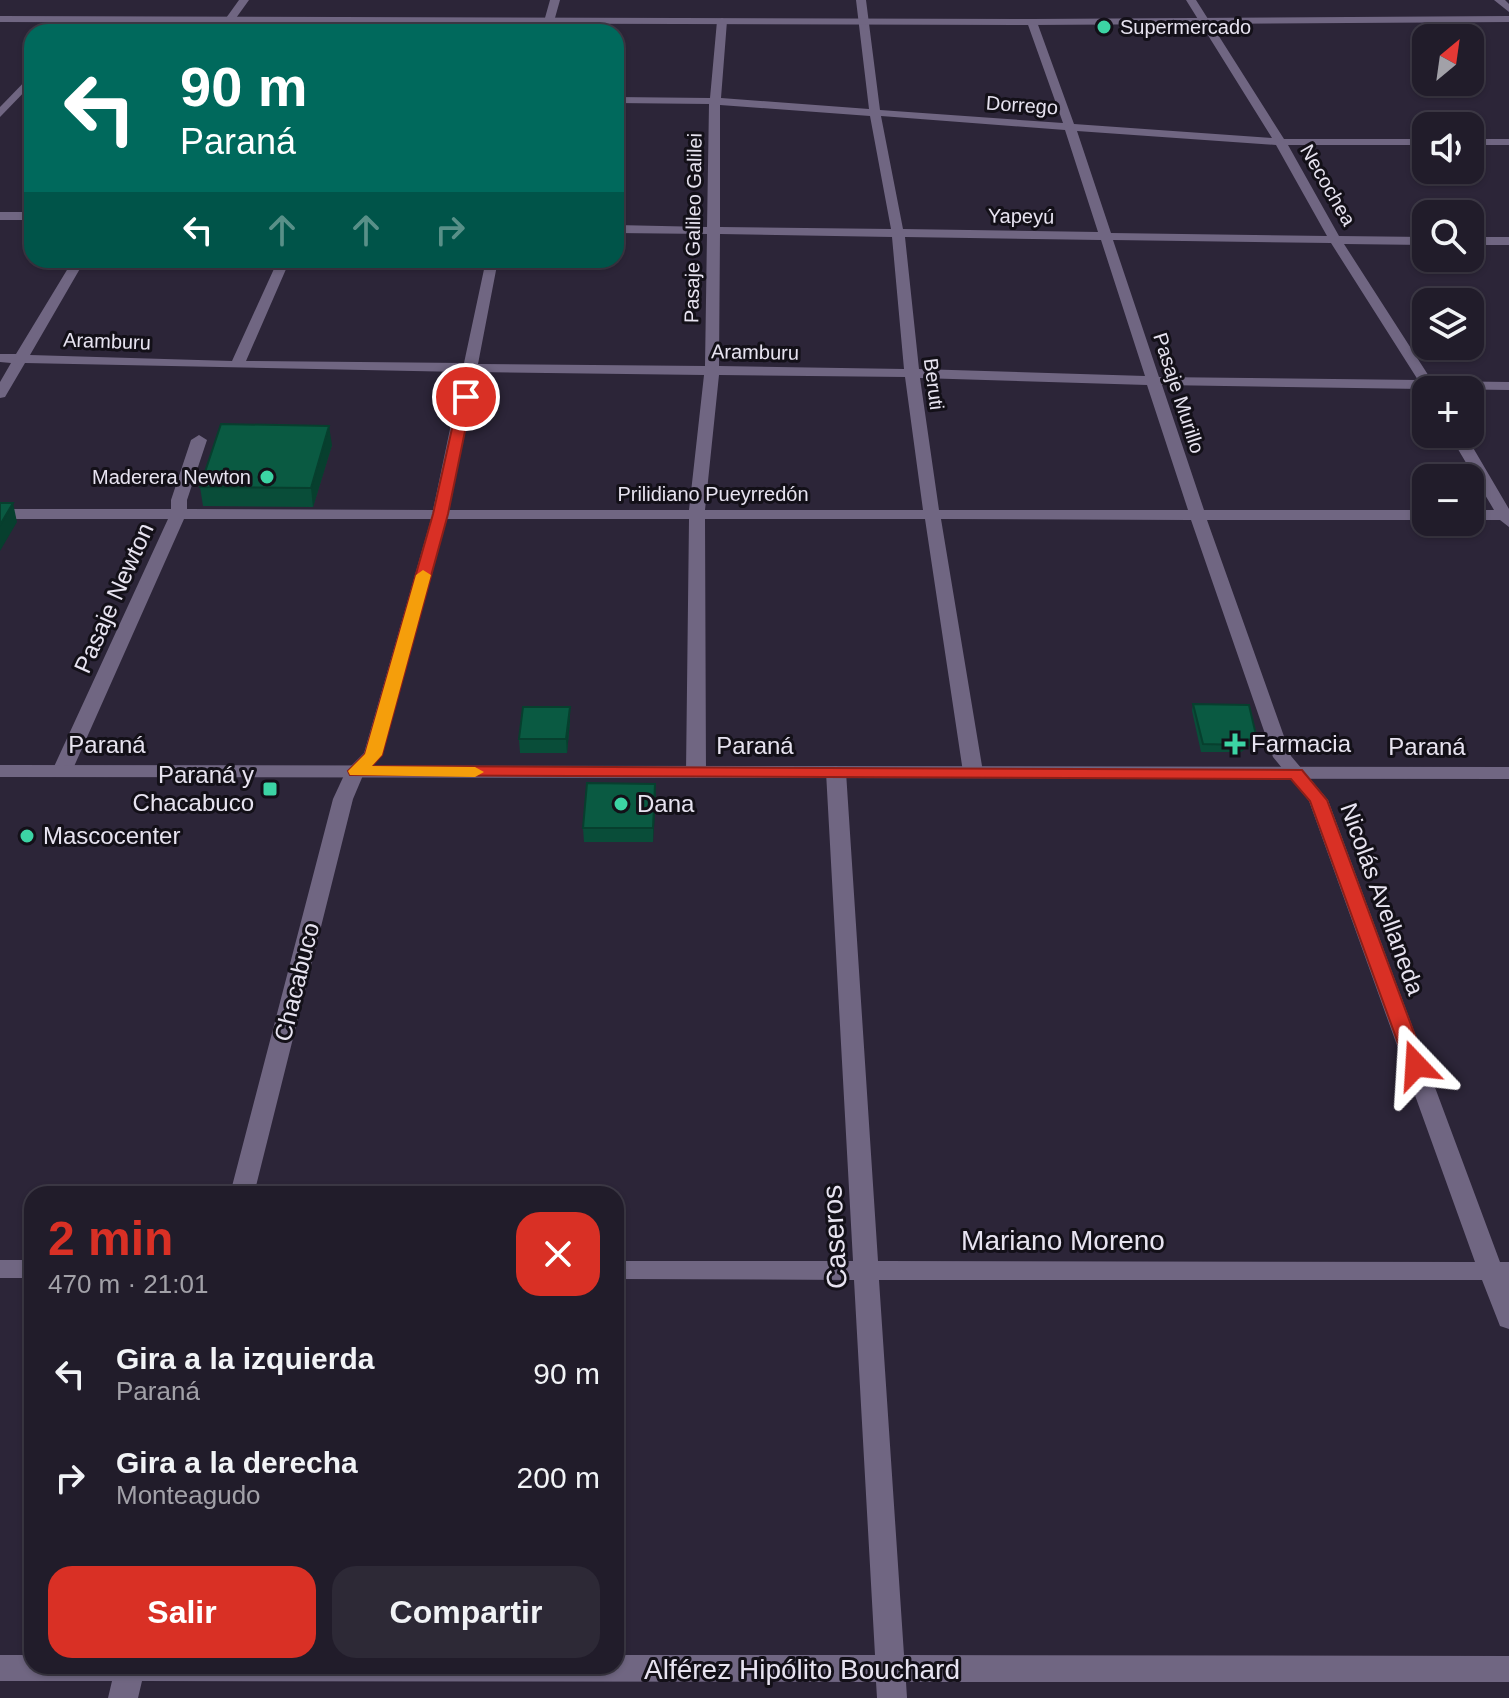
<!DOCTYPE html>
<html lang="es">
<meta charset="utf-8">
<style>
:root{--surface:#211c2a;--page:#2d2936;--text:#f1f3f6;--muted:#a2a1a8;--line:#3e3a47;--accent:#d93025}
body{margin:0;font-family:Arial,sans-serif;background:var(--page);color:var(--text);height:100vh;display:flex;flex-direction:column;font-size:30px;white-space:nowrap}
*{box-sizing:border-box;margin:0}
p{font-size:26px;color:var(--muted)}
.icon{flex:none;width:44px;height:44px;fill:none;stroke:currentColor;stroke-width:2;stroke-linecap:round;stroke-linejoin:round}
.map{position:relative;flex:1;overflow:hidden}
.drawer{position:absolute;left:24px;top:1186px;width:600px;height:488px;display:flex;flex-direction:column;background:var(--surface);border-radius:24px;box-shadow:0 2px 6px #0004,0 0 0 2px var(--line)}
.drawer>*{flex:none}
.banner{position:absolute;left:24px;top:24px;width:600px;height:244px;border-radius:24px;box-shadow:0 2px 6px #0004,0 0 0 2px var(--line);background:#00695c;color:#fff;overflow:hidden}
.needle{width:52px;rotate:29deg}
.tools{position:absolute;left:1412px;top:24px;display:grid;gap:16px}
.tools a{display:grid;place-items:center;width:72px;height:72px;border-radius:16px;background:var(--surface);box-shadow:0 2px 6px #0004,0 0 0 2px var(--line);font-size:40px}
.pin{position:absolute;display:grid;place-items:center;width:68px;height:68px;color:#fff;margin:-34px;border:4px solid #fff;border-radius:50%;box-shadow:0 2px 8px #0007}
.me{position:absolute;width:88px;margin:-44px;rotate:340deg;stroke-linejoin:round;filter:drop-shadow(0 0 6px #0008)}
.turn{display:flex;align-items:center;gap:28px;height:168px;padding:0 24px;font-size:36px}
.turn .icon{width:104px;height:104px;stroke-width:2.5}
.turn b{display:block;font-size:56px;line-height:68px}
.lanes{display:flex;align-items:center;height:76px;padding:0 24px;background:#0003;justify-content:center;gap:40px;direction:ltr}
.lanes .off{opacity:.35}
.round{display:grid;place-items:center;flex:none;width:84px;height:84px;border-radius:24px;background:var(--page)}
.summary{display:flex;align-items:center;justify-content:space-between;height:136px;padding:0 24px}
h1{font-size:48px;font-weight:800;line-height:60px;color:var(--accent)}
.primary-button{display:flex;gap:16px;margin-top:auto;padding:16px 24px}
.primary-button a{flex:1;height:92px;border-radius:24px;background:var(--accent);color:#fff;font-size:32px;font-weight:800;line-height:92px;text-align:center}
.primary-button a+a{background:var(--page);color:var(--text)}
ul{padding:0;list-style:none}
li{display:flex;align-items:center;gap:24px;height:104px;padding:0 24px}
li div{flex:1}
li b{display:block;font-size:30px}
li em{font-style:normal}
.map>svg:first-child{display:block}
</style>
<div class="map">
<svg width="1509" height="1698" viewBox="0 0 1509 1698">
<rect width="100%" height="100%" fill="#2c2538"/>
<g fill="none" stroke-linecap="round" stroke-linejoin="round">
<g fill="#706682" fill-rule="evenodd">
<polygon points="239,0 249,0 226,32 216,32"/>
<polygon points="550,0 560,0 551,32 541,32"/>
<path d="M 856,0 L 866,0 L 880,110 L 1063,123 L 1027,22 L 1032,19 L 1037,22 L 1074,124 L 1272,138 L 1186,0 L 1196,0 L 1284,139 L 1426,139 L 1426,145 L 1288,145 L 1339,236 L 1426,237 L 1426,245 L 1344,244 L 1432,381 L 1509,382 L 1509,390 L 1438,389 L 1426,390 L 1426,393 L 1423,389 L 1162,385 L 1204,510 L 1426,510 L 1426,520 L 1207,520 L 1291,756 L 1328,800 L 1500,1262 L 1509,1262 L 1509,1329 L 1500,1326 L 1482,1280 L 879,1280 L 904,1655 L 1509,1656 L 1509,1682 L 906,1682 L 907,1698 L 877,1698 L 876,1682 L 142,1681 L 138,1698 L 108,1698 L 112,1681 L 0,1681 L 0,1655 L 32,1655 L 32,1666 L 616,1666 L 616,1655 L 875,1655 L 854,1280 L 616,1279 L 616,1261 L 853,1261 L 826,772 L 829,768 L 836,766 L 846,772 L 878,1261 L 1475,1262 L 1309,801 L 1273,757 L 1191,520 L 941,519 L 983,772 L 973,778 L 963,772 L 925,519 L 705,519 L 706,772 L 696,778 L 686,772 L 689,519 L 447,519 L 382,755 L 364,773 L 353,799 L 254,1194 L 230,1194 L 333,799 L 346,771 L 364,753 L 431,519 L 184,519 L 72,771 L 62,777 L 52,771 L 168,519 L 0,519 L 0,509 L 171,509 L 171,500 L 191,440 L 199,435 L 207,440 L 187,500 L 187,509 L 433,510 L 462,372 L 25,363 L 5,397 L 0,398 L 0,382 L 11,363 L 0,362 L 0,354 L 16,354 L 73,260 L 85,260 L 30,355 L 232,361 L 278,260 L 290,260 L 246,361 L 464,363 L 486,260 L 498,260 L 478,364 L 705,366 L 707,234 L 616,233 L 616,225 L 707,227 L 709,104 L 616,103 L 616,97 L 710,98 L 717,21 L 722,18 L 727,21 L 721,98 L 869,109 ZM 720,105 L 870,116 L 891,229 L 720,227 ZM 881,116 L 1065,130 L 1098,232 L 903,229 ZM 1077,131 L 1276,145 L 1327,236 L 1111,233 ZM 720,234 L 892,237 L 904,369 L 719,366 ZM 905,237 L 1101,240 L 1145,376 L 919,369 ZM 1113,240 L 1331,243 L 1418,380 L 1159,377 ZM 476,372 L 704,375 L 689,510 L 449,510 ZM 719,375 L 905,377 L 923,510 L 705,510 ZM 920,378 L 1147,385 L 1188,510 L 939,510 Z"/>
<polygon points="1494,0 1505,0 1509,4 1509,12"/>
<polygon points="80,17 89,19 78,32 67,32"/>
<polygon points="390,18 399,20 393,32 383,32"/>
<polygon points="32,74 32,84 0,117 0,107"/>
<rect x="1470" y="139" width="39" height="6"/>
<rect x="0" y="212" width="32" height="8"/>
<rect x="1470" y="237" width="39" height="8"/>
<polygon points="1449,434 1465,434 1509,509 1509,527 1500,520 1470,520 1470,510 1494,510"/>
<rect x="0" y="1260" width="32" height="18"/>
</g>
<g fill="#706682" fill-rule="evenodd">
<polygon points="0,16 1032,19 1509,16 1509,22 1032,25 0,22"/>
<polygon points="0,765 1509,767 1509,779 0,777"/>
</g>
</g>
<g fill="#094d39">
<polygon points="332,445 313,507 203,506 200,487"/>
<polygon points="1193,704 1255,742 1241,752 1201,752 1192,711"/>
<polygon points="570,721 567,753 520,753 519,739"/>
<polygon points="655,784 653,842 584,842 583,828"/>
</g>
<g fill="#073f2e">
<polygon points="329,426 332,445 313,507 311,488"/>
<polygon points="13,503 17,522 0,551 0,525"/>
<polygon points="570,707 570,721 567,753 566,739"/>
<polygon points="1256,735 1255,742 1241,752 1242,745"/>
<polygon points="655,784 656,798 653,842 653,828"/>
</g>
<g fill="#0a5a42" stroke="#073f2e" stroke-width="2">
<polygon points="221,424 329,426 311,488 200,487"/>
<polygon points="0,503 13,503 0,525"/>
<polygon points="1193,704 1249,705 1256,735 1242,745 1203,744"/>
<polygon points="523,707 570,707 566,739 519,739"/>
<polygon points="587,783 655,784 653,828 583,828"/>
</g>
<polygon fill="#d93025" stroke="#8d1f18" stroke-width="2" points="466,393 472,397 448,514 382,755 372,766 1302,770 1327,800 1426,1065 1423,1070 1416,1072 1406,1065 1310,801 1291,779 350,775 348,771 365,754 433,514 459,397"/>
<polygon fill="#f59e0b" points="423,570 431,575 382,755 372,766 475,767 484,772 475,777 350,775 348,771 365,754 416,575"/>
<g fill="#3cd4a4" stroke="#131018" stroke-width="3">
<circle cx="1104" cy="27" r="8"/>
<circle cx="267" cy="477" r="8"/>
<path d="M1231 732h8v8h8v8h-8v8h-8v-8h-8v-8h8z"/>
<rect x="262" y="781" width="16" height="16" rx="4"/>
<circle cx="621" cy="804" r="8"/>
<circle cx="27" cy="836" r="8"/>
</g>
<g text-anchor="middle" stroke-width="6" stroke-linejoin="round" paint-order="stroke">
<g font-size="20" fill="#e7e3f0" stroke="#131018" text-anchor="start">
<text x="1120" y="34">Supermercado</text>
<text x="251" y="484" text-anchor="end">Maderera Newton</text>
</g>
<g font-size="20" fill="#e7e3f0" stroke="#131018">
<text transform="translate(1022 105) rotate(4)" y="7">Dorrego</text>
<text transform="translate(1328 185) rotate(60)" y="7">Necochea</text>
<text transform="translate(1021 216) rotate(1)" y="7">Yapeyú</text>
<text transform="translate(693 228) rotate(-89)" y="7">Pasaje Galileo Galilei</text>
<text transform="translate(107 341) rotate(2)" y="7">Aramburu</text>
<text transform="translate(755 352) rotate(1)" y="7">Aramburu</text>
<text transform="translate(934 384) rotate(83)" y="7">Beruti</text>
<text transform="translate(1179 393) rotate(72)" y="7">Pasaje Murillo</text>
<text x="713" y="501">Prilidiano Pueyrredón</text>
</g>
<g font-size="24" fill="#e7e3f0" stroke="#131018">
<text transform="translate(114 598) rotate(-66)" y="8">Pasaje Newton</text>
<text x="107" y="753">Paraná</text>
<text x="755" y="754">Paraná</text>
<text x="1427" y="755">Paraná</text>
<text transform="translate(1382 899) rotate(70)" y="8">Nicolás Avellaneda</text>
<text transform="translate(297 982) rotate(-76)" y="8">Chacabuco</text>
</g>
<g font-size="24" fill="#e7e3f0" stroke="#131018" text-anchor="start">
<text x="1251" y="752">Farmacia</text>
<text x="254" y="783" text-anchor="end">Paraná y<tspan x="254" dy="28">Chacabuco</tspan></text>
<text x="637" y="812">Dana</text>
<text x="43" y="844">Mascocenter</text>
</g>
<g font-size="28" fill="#e7e3f0" stroke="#131018">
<text transform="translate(834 1237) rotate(-93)" y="10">Caseros</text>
<text x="1063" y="1250">Mariano Moreno</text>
<text x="802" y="1679">Alférez Hipólito Bouchard</text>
</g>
</g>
</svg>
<div class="tools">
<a><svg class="needle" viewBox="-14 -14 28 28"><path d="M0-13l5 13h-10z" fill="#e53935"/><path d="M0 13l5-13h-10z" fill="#a2a1a8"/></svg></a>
<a><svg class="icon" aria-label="sound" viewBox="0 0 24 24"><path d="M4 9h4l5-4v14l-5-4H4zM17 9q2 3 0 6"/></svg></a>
<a><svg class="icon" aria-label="search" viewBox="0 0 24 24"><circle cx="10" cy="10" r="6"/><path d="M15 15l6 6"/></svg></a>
<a><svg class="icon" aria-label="layers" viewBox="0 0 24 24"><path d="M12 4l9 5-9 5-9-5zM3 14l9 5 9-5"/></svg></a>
<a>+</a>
<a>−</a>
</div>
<div class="pin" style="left:466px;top:397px;background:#d93025"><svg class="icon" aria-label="arrive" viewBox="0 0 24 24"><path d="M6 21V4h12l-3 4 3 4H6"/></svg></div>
<svg class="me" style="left:1416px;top:1065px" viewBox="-20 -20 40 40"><path d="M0-17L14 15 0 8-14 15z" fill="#d93025" stroke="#fff" stroke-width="4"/></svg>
<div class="banner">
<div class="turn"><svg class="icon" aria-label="left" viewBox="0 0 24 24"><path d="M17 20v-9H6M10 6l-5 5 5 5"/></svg><div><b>90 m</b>Paraná</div></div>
<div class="lanes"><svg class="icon" aria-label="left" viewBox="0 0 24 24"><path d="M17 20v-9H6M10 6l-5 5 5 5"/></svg><svg class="icon off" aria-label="ahead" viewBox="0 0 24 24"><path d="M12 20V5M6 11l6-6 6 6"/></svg><svg class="icon off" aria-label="ahead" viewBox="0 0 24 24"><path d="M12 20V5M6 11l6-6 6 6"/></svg><svg class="icon off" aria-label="right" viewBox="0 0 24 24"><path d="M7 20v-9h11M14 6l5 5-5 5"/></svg></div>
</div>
<section class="drawer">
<div class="summary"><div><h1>2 min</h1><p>470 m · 21:01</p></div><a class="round" style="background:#d93025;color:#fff"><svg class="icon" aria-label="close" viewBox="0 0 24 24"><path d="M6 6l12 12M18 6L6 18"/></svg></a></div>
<ul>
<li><svg class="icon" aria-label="left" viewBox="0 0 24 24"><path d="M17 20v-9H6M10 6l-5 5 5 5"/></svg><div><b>Gira a la izquierda</b><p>Paraná</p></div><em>90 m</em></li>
<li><svg class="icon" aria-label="right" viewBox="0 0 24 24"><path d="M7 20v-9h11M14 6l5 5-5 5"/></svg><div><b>Gira a la derecha</b><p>Monteagudo</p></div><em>200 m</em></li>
</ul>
<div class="primary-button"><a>Salir</a><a>Compartir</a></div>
</section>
</div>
